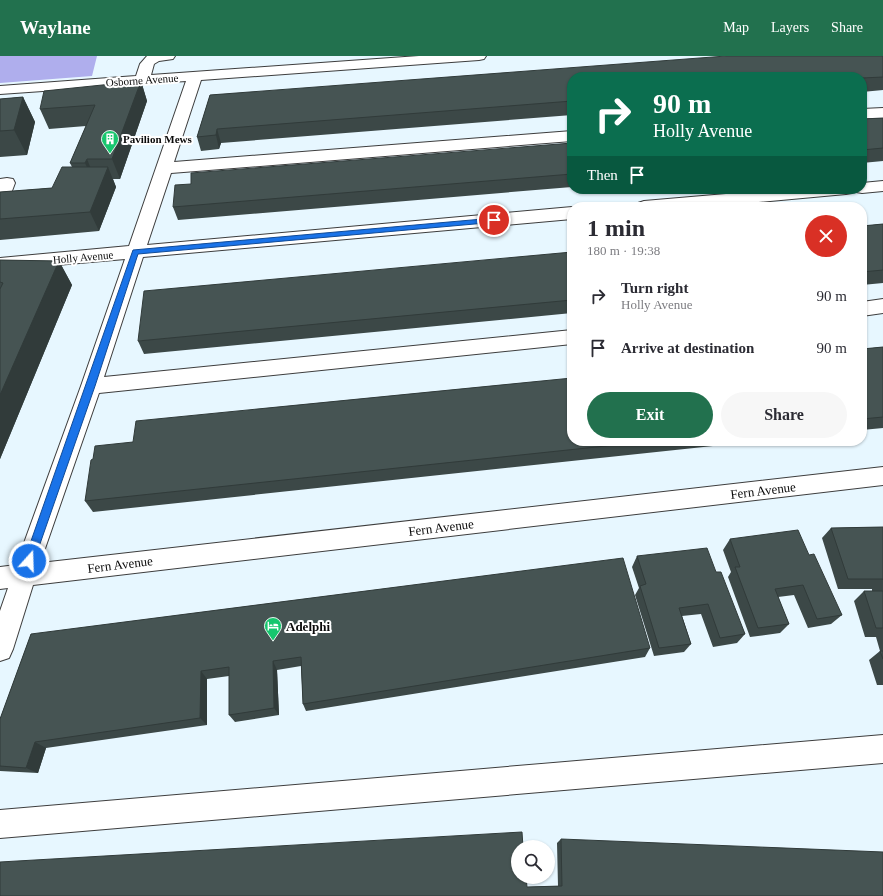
<!DOCTYPE html>
<meta charset="utf-8">
<style>
:root{--surface:#fff;--page:#f7f7f7;--text:#2b2b33;--muted:#7c7c81;--accent:#22714e}
body{margin:0;font-family:Georgia,serif;background:var(--page);color:var(--text);height:100vh;display:flex;flex-direction:column;font-size:15px;white-space:nowrap}
*{box-sizing:border-box;margin:0}
p{font-size:13px;color:var(--muted)}
.icon{flex:none;width:22px;height:22px;fill:none;stroke:currentColor;stroke-width:2;stroke-linecap:round;stroke-linejoin:round}
.map{position:relative;flex:1;overflow:hidden}
.details{position:absolute;left:567px;top:146px;width:300px;height:244px;display:flex;flex-direction:column;background:var(--surface);border-radius:16px;box-shadow:0 1px 3px #0004}
.details>*{flex:none}
.guide{position:absolute;left:567px;top:16px;width:300px;height:122px;border-radius:16px;box-shadow:0 1px 3px #0004;background:#0b6e4f;color:#fff;overflow:hidden}
.buttons{position:absolute;left:511px;top:784px;display:grid;gap:8px}
.buttons a{display:grid;place-items:center;width:44px;height:44px;border-radius:50%;background:var(--surface);box-shadow:0 1px 3px #0004;font-size:20px}
.pin{position:absolute;display:grid;place-items:center;width:34px;height:34px;color:#fff;margin:-17px;border:2px solid #fff;border-radius:50%;box-shadow:0 1px 4px #0007}
.me{position:absolute;width:44px;margin:-22px;rotate:20deg;stroke-linejoin:round;filter:drop-shadow(0 0 3px #0008)}
.turn{display:flex;align-items:center;gap:14px;height:84px;padding:0 20px;font-size:18px}
.turn .icon{width:52px;height:52px;stroke-width:2.5}
.turn b{display:block;font-size:28px;line-height:34px}
.then{display:flex;align-items:center;height:38px;padding:0 20px;background:#0003;gap:8px;font-size:15px}
.round{display:grid;place-items:center;flex:none;width:42px;height:42px;border-radius:21px;background:var(--page)}
.head{display:flex;align-items:center;justify-content:space-between;height:68px;padding:0 20px}
h1{font-size:24px;font-weight:700;line-height:30px}
.cta{display:flex;gap:8px;margin-top:auto;padding:8px 20px}
.cta a{flex:1;height:46px;border-radius:24px;background:var(--accent);color:#fff;font-size:16px;font-weight:700;line-height:46px;text-align:center}
.cta a+a{background:var(--page);color:var(--text)}
ul{padding:0;list-style:none}
li{display:flex;align-items:center;gap:12px;height:52px;padding:0 20px}
li div{flex:1}
li b{display:block;font-size:15px}
li em{font-style:normal}
header{display:flex;align-items:center;gap:24px;box-sizing:border-box;height:56px;padding:0 20px;background:var(--accent);color:#fff}
header strong{font-size:19px}
nav{display:flex;gap:22px;margin-inline-start:auto;font-size:14px}
.map>svg:first-child{display:block}
</style>
<header>
<strong>Waylane</strong>
<nav><a>Map</a><a>Layers</a><a>Share</a></nav>
</header>
<div class="map">
<svg width="883" height="840" viewBox="0 0 883 840">
<rect width="100%" height="100%" fill="#e7f7ff"/>
<polygon fill="#afaeed" points="0,0 97,0 92,20 0,27"/>
<g fill="none" stroke-linecap="round" stroke-linejoin="round">
<defs>
<g id="minor">
<polygon points="147,0 175,0 173,3 159,5 154,8 151,19 419,0 486,0 484,3 479,4 201,24 174,106 572,75 572,85 171,117 147,189 572,151 572,163 143,201 104,321 572,274 572,288 99,337 40,507 883,411 883,429 33,529 13,593 9,602 0,605 0,555 8,532 0,533 0,511 16,509 81,330 125,203 0,214 0,202 129,190 186,25 0,38 0,30 136,20 140,8"/>
<polygon points="883,52 883,62 862,63 862,53"/>
<polygon points="7,122 13,123 15,127 6,151 0,152 0,123"/>
<polygon points="883,125 883,135 862,137 856,136 854,133 852,137 846,138 705,151 635,151 638,147 644,145 786,133 862,133 862,127"/>
<polygon points="883,243 883,257 862,260 862,246"/>
<polygon points="883,679 883,707 0,782 0,754"/>
</g>
</defs>
<use href="#minor" stroke="#3d3d3d" stroke-width="2"/>
<use href="#minor" fill="#fff" fill-rule="evenodd"/>
</g>
<g fill="#3c4847">
<polygon points="883,0 883,34 862,36 862,21 572,21 572,59 221,87 219,93 201,95 197,81 210,39"/>
<polygon points="141,25 147,45 120,123 113,123 116,131 99,175 0,184 0,136 52,132 72,111 70,107 86,70 49,73 40,53"/>
<polygon points="23,41 35,66 27,99 0,101 0,43"/>
<polygon points="883,62 883,105 862,107 862,63"/>
<polygon points="572,87 572,131 178,164 173,151 191,128"/>
<polygon points="883,168 883,227 862,229 862,170"/>
<polygon points="572,196 572,257 144,298 138,285"/>
<polygon points="0,204 59,205 72,229 0,403"/>
<polygon points="883,291 883,372 862,374 862,293"/>
<polygon points="572,385 760,385 93,456 85,445 93,403 133,386"/>
<polygon points="883,471 883,629 877,629 869,604 880,595 876,581 865,581 854,545 864,535 872,535 872,533 838,533 822,482 831,472"/>
<polygon points="730,483 809,499 842,559 831,568 808,572 794,539 778,541 789,568 780,577 750,581 728,521 731,516 723,494"/>
<polygon points="637,500 716,516 745,578 737,587 713,591 701,558 682,560 691,588 684,596 654,600 635,539 639,532 632,511"/>
<polygon points="31,578 650,592 645,601 306,655 303,648 301,610 277,614 279,659 235,666 229,659 229,620 207,623 207,669 46,692 38,717 0,715 0,663"/>
<polygon points="561,783 883,840 527,831 558,830 557,787"/>
</g>
<g fill="#313b3a">
<polygon points="141,25 147,45 120,123 112,103"/>
<polygon points="23,41 35,66 27,99 14,74"/>
<polygon points="217,73 221,87 219,93 216,79"/>
<polygon points="87,103 95,123 94,127 85,107"/>
<polygon points="108,111 116,131 99,175 90,156"/>
<polygon points="59,205 72,229 0,403 0,339"/>
<polygon points="273,605 277,614 279,659 274,652"/>
<polygon points="201,615 207,623 207,669 200,662"/>
<polygon points="35,686 46,692 38,717 26,712"/>
</g>
<g fill="#465453" stroke="#313b3a">
<polygon points="726,0 883,0 883,21 862,22 862,21 572,21 572,45 217,73 216,79 197,81 210,39"/>
<polygon points="141,25 112,103 87,103 85,107 70,107 95,49 40,53 44,35"/>
<polygon points="23,41 14,74 0,75 0,43"/>
<polygon points="883,62 883,92 862,94 862,63"/>
<polygon points="572,87 572,118 173,151 175,129 191,128 191,117"/>
<polygon points="62,111 108,111 90,156 0,163 0,136 52,132"/>
<polygon points="883,168 883,214 862,216 862,170"/>
<polygon points="572,196 572,244 138,285 144,235"/>
<polygon points="0,204 59,205 0,339 0,233 3,227 0,226"/>
<polygon points="883,291 883,361 862,363 862,293"/>
<polygon points="572,322 572,385 653,385 85,445 91,404 93,403 95,390 133,386 136,365"/>
<polygon points="883,471 883,524 883,523 848,523 831,472"/>
<polygon points="798,474 809,499 814,498 842,559 817,563 803,529 775,533 789,568 758,572 735,511 740,511 730,483"/>
<polygon points="707,492 716,516 721,516 745,578 720,582 708,548 679,552 691,588 659,592 640,530 646,528 637,500"/>
<polygon points="623,502 650,592 303,648 301,601 273,605 274,652 229,659 229,611 201,615 200,662 35,686 26,712 0,710 0,663 31,578"/>
<polygon points="864,535 883,535 883,572 876,572"/>
<polygon points="880,595 883,595 883,603"/>
<polygon points="522,776 523,791 518,791 518,821 526,821 527,831 562,830 561,783 883,796 883,840 0,840 0,806"/>
</g>
<polygon fill="#1a73e8" stroke="#114b97" points="494,162 498,164 497,166 138,198 95,330 34,505 32,508 29,509 25,508 24,505 133,194"/>
<defs>
<symbol id="building-pin" viewBox="-11 -11 22 30"><path d="M0 17L-7.5 6A9.5 9.5 0 1 1 7.5 6Z" fill="#17c66e" stroke="#fff"/><path d="M-4-6H4V6H1V3H-1V6H-4ZM-2.5-4.3h1.7v1.8h-1.7ZM.8-4.3h1.7v1.8H.8ZM-2.5-1h1.7V.8h-1.7ZM.8-1h1.7V.8H.8Z" fill="#fff"/></symbol>
<symbol id="hotel-pin" viewBox="-11 -11 22 30"><path d="M0 17L-7.5 6A9.5 9.5 0 1 1 7.5 6Z" fill="#17c66e" stroke="#fff"/><path d="M-6-4.5h1.5V1H6V5H4.5V3h-9V5H-6ZM-4 0a1.8 1.8 0 1 1 3.6 0ZM.5 0V-2.5h3Q6-2.5 6 0Z" fill="#fff"/></symbol>
</defs>
<g fill-rule="evenodd">
<use href="#building-pin" x="100" y="73" width="20" height="27"/>
<use href="#hotel-pin" x="263" y="560" width="20" height="27"/>
</g>
<g text-anchor="middle" stroke-width="4" stroke-linejoin="round" paint-order="stroke">
<g font-size="11" fill="#0a0a0a" stroke="#fff">
<text transform="translate(142 24) rotate(-4)" y="4">Osborne Avenue</text>
<text transform="translate(83 201) rotate(-5)" y="4">Holly Avenue</text>
</g>
<g font-size="11" font-weight="bold" fill="#0a0a0a" stroke="#fff" text-anchor="start">
<text x="123" y="87">Pavilion Mews</text>
</g>
<g font-size="13" fill="#0a0a0a" stroke="#fff">
<text transform="translate(763 434) rotate(-7)" y="5">Fern Avenue</text>
<text transform="translate(441 471) rotate(-7)" y="5">Fern Avenue</text>
<text transform="translate(120 508) rotate(-7)" y="5">Fern Avenue</text>
</g>
<g font-size="13" font-weight="bold" fill="#0a0a0a" stroke="#fff" text-anchor="start">
<text x="286" y="575">Adelphi</text>
</g>
</g>
</svg>
<div class="buttons">
<a><svg class="icon" aria-label="search" viewBox="0 0 24 24"><circle cx="10" cy="10" r="6"/><path d="M15 15l6 6"/></svg></a>
</div>
<div class="pin" style="left:494px;top:164px;background:#d93025"><svg class="icon" aria-label="arrive" viewBox="0 0 24 24"><path d="M6 21V4h12l-3 4 3 4H6"/></svg></div>
<svg class="me" style="left:29px;top:505px" viewBox="-20 -20 40 40"><circle r="17" fill="#1a73e8" stroke="#fff" stroke-width="3"/><path d="M0-11L8 9 0 5-8 9z" fill="#fff"/></svg>
<div class="guide">
<div class="turn"><svg class="icon" aria-label="right" viewBox="0 0 24 24"><path d="M7 20v-9h11M14 6l5 5-5 5"/></svg><div><b>90 m</b>Holly Avenue</div></div>
<div class="then">Then<svg class="icon" aria-label="arrive" viewBox="0 0 24 24"><path d="M6 21V4h12l-3 4 3 4H6"/></svg></div>
</div>
<section class="details">
<div class="head"><div><h1>1 min</h1><p>180 m · 19:38</p></div><a class="round" style="background:#d93025;color:#fff"><svg class="icon" aria-label="close" viewBox="0 0 24 24"><path d="M6 6l12 12M18 6L6 18"/></svg></a></div>
<ul>
<li><svg class="icon" aria-label="right" viewBox="0 0 24 24"><path d="M7 20v-9h11M14 6l5 5-5 5"/></svg><div><b>Turn right</b><p>Holly Avenue</p></div><em>90 m</em></li>
<li><svg class="icon" aria-label="arrive" viewBox="0 0 24 24"><path d="M6 21V4h12l-3 4 3 4H6"/></svg><div><b>Arrive at destination</b></div><em>90 m</em></li>
</ul>
<div class="cta"><a>Exit</a><a>Share</a></div>
</section>
</div>
